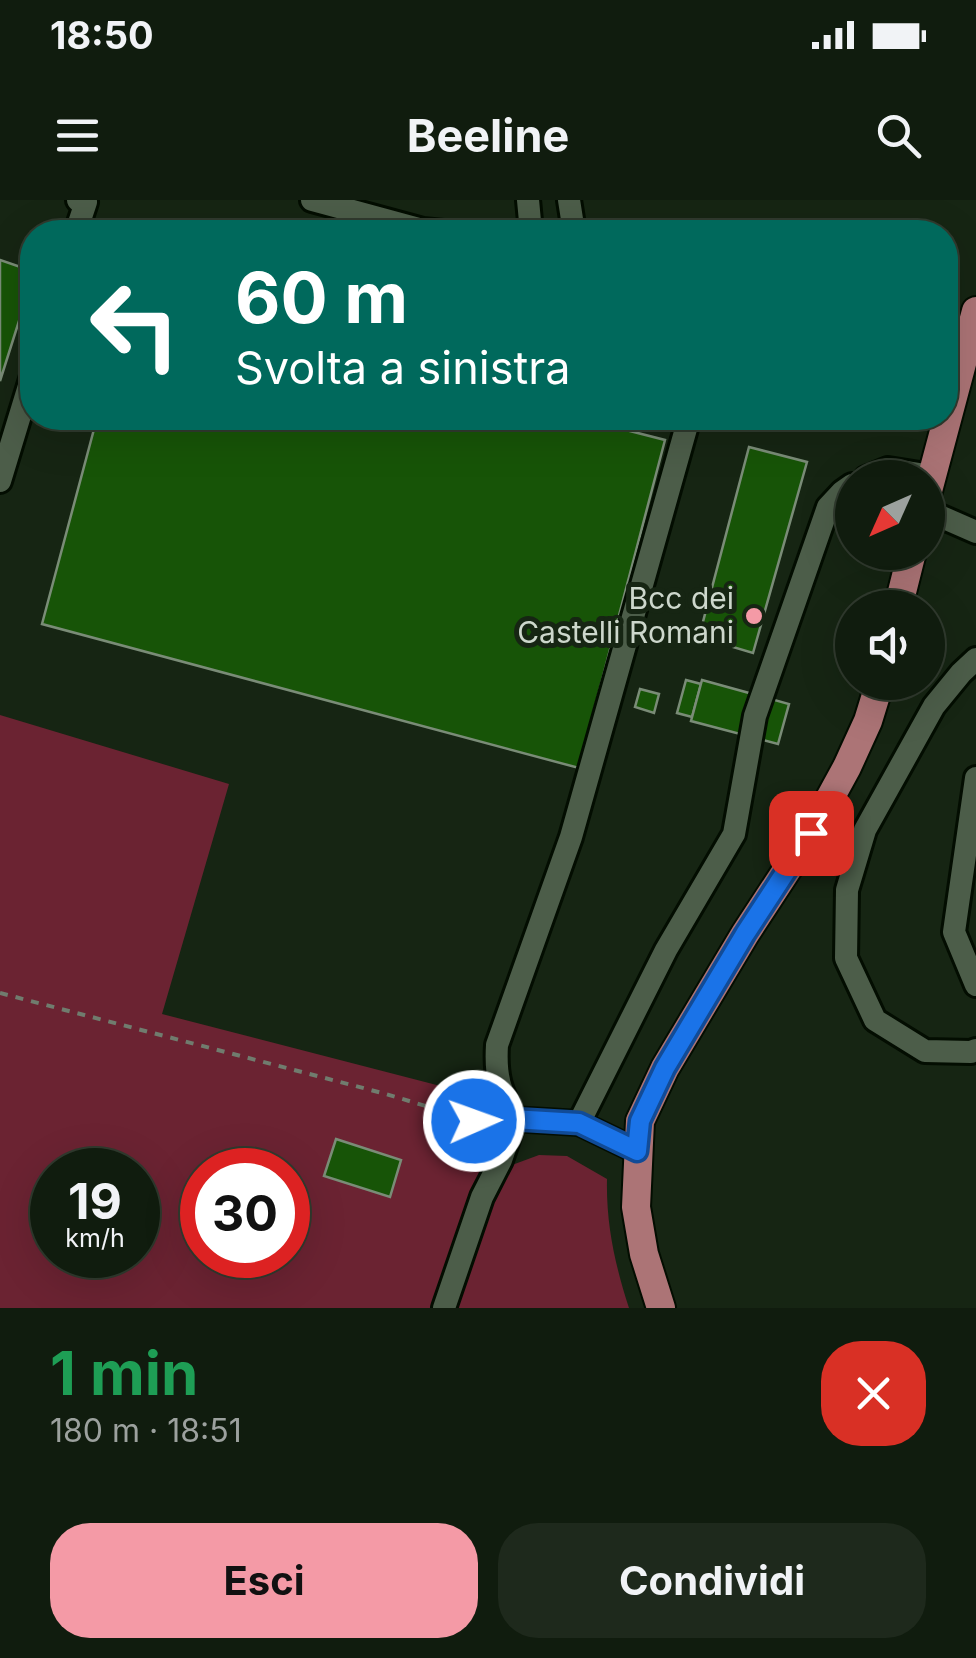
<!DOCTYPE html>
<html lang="it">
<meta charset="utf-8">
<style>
:root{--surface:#101c0e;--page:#1e291c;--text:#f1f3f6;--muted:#9ca19e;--line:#303a2e;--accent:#f49aa6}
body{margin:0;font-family:Inter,sans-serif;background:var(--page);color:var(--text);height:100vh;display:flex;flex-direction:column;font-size:38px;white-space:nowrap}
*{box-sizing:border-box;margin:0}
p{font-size:32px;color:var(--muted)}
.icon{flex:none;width:55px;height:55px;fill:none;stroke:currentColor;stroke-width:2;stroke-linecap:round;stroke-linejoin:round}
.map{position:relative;height:1108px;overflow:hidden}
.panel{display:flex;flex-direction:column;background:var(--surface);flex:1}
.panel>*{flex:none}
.guide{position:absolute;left:20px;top:20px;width:938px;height:210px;border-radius:40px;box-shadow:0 10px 40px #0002,0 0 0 2px var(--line);background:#00695c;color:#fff;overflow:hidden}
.needle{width:65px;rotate:225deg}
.fabs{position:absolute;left:835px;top:260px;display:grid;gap:20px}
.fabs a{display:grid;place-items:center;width:110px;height:110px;border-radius:50%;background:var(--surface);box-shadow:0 10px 40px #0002,0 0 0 2px var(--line);font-size:50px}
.speed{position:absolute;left:30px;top:948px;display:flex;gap:20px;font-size:50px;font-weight:700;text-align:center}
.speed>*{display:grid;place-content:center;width:130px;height:130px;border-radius:50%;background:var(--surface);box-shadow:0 10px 40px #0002,0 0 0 2px var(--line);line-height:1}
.speed small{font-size:25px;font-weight:400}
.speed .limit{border:15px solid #d22;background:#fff;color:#111}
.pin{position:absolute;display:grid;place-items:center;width:85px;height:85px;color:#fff;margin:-42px;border-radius:20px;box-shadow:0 5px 15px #0006}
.me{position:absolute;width:110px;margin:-55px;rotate:88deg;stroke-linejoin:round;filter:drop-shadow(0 0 8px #0008)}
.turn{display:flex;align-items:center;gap:35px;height:210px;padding:0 50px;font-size:45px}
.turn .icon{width:130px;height:130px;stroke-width:2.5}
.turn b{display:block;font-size:70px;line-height:85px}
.round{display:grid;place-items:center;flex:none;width:105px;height:105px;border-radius:40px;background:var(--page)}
.summary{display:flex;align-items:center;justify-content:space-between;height:170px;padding:0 50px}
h1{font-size:60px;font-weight:700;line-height:75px;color:#1e9e55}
.button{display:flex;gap:20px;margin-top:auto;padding:20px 50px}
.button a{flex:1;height:115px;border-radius:40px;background:var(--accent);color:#111;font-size:40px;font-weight:700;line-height:115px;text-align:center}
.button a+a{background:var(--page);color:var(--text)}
.status{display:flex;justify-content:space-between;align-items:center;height:70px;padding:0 50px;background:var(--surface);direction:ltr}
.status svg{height:28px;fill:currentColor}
header{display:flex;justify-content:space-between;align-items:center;height:130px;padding:0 50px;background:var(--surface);font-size:45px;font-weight:700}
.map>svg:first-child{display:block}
</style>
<div class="status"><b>18:50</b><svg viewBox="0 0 49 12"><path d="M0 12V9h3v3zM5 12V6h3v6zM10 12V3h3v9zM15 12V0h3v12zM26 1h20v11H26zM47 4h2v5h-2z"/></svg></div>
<header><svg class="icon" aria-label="menu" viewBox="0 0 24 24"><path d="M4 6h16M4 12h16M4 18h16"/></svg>Beeline<svg class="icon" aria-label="search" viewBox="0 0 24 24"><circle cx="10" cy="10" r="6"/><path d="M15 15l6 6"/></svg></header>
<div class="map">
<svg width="976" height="1108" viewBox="0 0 976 1108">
<rect width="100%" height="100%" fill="#162513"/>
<path fill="#6b2332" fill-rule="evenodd" d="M 0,515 L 229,584 L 162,814 L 483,897 L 467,955 L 512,965 L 539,955 L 567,956 L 607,979 C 606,1024 615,1065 629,1108 L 0,1108 ZM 52,970 L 138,970 L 138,1055 L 52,1055 ZM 202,970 L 288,970 L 288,1055 L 202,1055 Z"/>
<g fill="#175407" stroke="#7a8c77" stroke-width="2.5">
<polygon points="0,60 32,71 32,80 0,181"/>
<polygon points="97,218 579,218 665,240 579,568 42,424"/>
<polygon points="749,247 807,262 753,453 699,437"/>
<polygon points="686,480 701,484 692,517 677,513"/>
<polygon points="702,480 789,504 778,544 691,521"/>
<polygon points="640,489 659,494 654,513 635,507"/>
<polygon points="336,939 401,960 390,997 324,976"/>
</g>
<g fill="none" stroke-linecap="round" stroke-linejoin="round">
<defs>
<g id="minor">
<polyline points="312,0 423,30 443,32"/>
<polyline points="528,0 531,32"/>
<polyline points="569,0 574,32"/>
<polyline points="76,32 86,2 78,0"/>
<polyline points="945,125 971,130"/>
<polyline points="866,278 888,269 932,276"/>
<polyline points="0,281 32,176"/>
<polyline points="928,311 976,332"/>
<polyline points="976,459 961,473 934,506 865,630 847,690 846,758 875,820 925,851 971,852 976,850"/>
<polyline points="976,578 954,732 976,785"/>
<polyline points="474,921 494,918 579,923 637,951"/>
<polyline points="579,923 666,750 734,634 755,516 828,307 842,292 852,285"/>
<path d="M 444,1108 L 482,997 L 501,960 L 515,919 C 500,891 495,877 497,845 L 571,637 L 689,218"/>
</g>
<g id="major">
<polyline points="928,291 976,111"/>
<polyline points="898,408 912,352"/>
<polyline points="661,1108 644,1054 636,1007 640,921 665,868 745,734 811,633 847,567 868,521 880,482"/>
</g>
</defs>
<use href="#minor" stroke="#030d01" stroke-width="28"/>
<use href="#major" stroke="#030d01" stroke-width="32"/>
<polyline stroke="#707c6e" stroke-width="4" stroke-dasharray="8 8" stroke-linecap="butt" points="0,793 386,894 455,915"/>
<use href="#minor" stroke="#4c5d49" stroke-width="22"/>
<use href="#major" stroke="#ac7476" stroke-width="28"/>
</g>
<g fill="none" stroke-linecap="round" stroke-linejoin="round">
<defs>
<polyline id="route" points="474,921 494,918 579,923 637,951 640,921 665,868 745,734 811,633"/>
</defs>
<use href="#route" stroke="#114b97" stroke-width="25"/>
<use href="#route" stroke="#1a73e8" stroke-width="18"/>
</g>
<circle fill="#f49aa6" stroke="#162513" stroke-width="4" cx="754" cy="416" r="10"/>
<g text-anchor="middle" stroke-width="10" stroke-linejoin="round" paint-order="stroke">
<g font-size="30" fill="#cdd7cc" stroke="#162513" text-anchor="end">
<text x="734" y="409">Bcc dei<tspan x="734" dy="34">Castelli Romani</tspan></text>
</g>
</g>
</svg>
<div class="fabs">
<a><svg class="needle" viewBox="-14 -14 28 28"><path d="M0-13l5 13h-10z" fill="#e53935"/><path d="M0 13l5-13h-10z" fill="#9ca19e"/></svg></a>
<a><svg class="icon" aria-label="sound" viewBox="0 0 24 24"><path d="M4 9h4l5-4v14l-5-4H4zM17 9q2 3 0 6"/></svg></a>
</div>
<div class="speed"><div>19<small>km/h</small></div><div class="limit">30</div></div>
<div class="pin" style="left:811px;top:633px;background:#d93025"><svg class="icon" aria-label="arrive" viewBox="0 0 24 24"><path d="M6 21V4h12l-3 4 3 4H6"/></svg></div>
<svg class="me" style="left:474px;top:921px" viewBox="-20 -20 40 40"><circle r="17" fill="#1a73e8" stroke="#fff" stroke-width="3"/><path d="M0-11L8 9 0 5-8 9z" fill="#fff"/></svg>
<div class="guide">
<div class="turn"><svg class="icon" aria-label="left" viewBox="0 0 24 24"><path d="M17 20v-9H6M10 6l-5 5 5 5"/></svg><div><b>60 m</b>Svolta a sinistra</div></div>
</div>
</div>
<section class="panel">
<div class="summary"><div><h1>1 min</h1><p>180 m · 18:51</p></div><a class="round" style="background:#d93025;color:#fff"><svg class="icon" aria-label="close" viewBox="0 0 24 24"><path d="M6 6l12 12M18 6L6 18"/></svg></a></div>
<div class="button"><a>Esci</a><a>Condividi</a></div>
</section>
